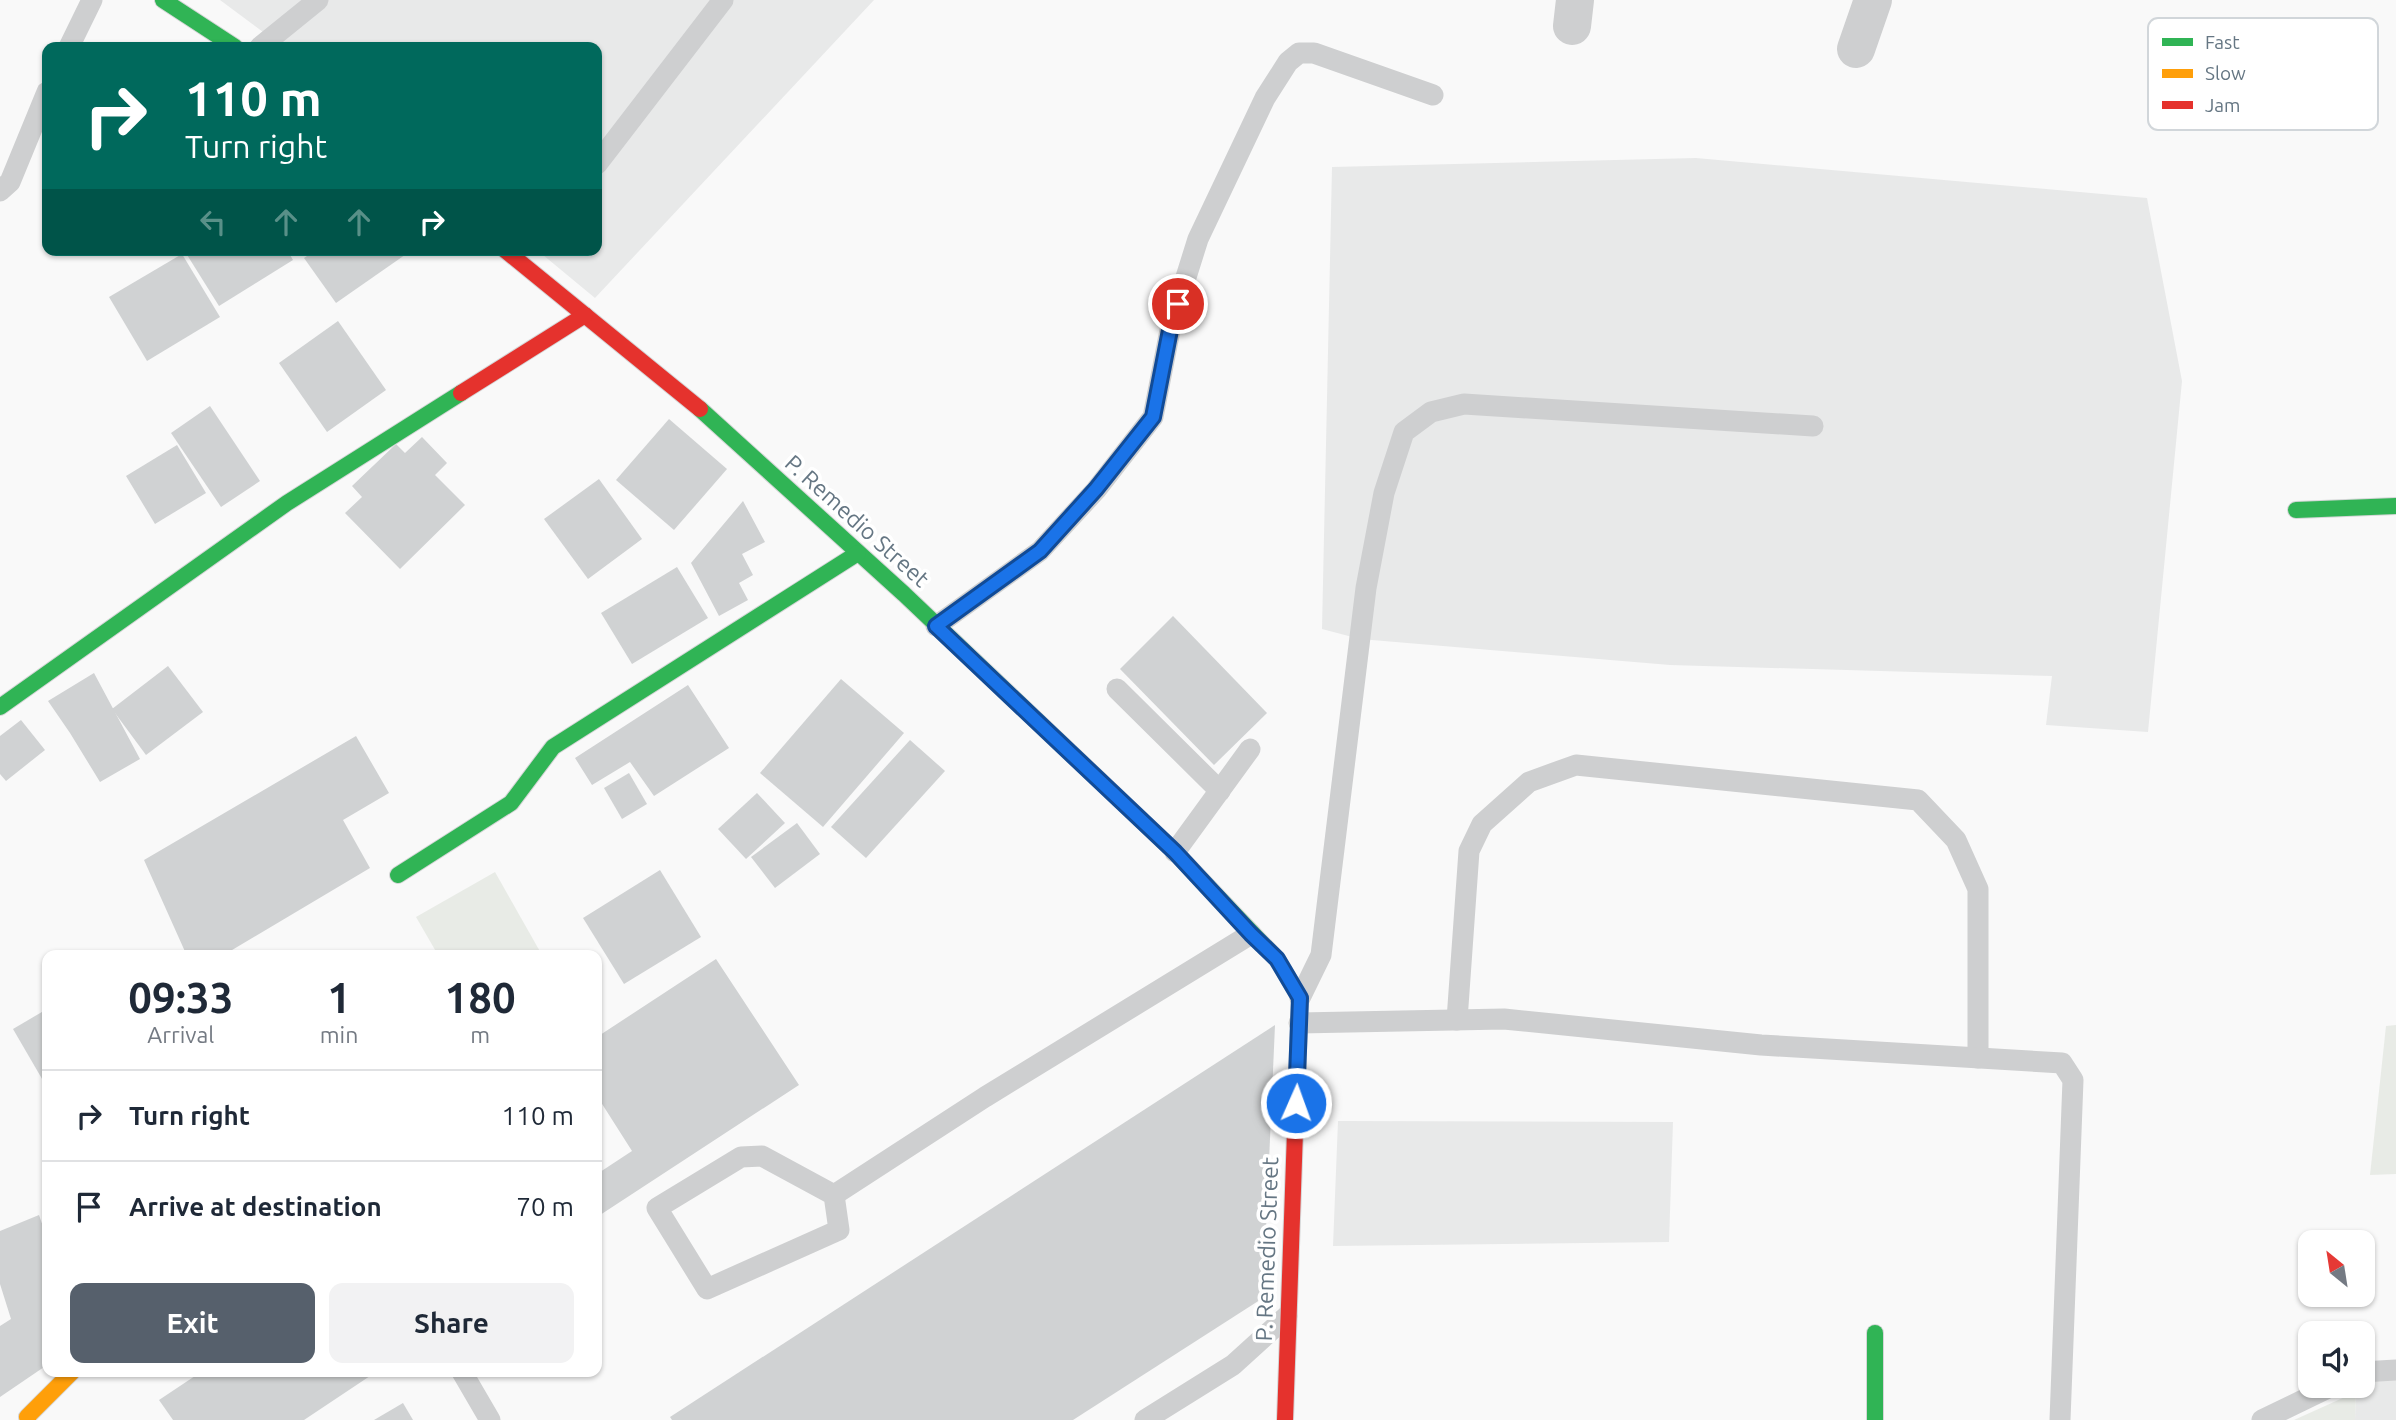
<!DOCTYPE html>
<style>
:root{--surface:#fff;--page:#f2f2f3;--text:#1f2937;--muted:#747a83;--line:#e0e1e3;--accent:#56606c}
body{margin:0;font-family:Ubuntu,sans-serif;background:var(--page);color:var(--text);height:100vh;display:flex;flex-direction:column;font-size:26px;white-space:nowrap}
*{box-sizing:border-box;margin:0}
p{font-size:23px;color:var(--muted)}
.icon{flex:none;width:38px;height:38px;fill:none;stroke:currentColor;stroke-width:2;stroke-linecap:round;stroke-linejoin:round}
.map{position:relative;flex:1;overflow:hidden}
.side{position:absolute;left:42px;top:950px;width:560px;height:427px;display:flex;flex-direction:column;background:var(--surface);border-radius:14px;box-shadow:0 2px 5px #0004}
.side>*{flex:none}
.guide{position:absolute;left:42px;top:42px;width:560px;height:214px;border-radius:14px;box-shadow:0 2px 5px #0004;background:#00695c;color:#fff;overflow:hidden}
.needle{width:46px;rotate:330deg}
.fabs{position:absolute;left:2298px;top:1230px;display:grid;gap:14px}
.fabs a{display:grid;place-items:center;width:77px;height:77px;border-radius:14px;background:var(--surface);box-shadow:0 2px 5px #0004;font-size:35px}
.pin{position:absolute;display:grid;place-items:center;width:60px;height:60px;color:#fff;margin:-30px;border:4px solid #fff;border-radius:50%;box-shadow:0 2px 7px #0007}
.me{position:absolute;width:77px;margin:-38px;rotate:2deg;stroke-linejoin:round;filter:drop-shadow(0 0 5px #0008)}
.turn{display:flex;align-items:center;gap:24px;height:147px;padding:0 28px;font-size:32px}
.turn .icon{width:91px;height:91px;stroke-width:2.5}
.turn b{display:block;font-size:49px;line-height:60px}
.lanes{display:flex;align-items:center;height:66px;padding:0 28px;background:#0003;justify-content:center;gap:35px;direction:ltr}
.lanes .off{opacity:.35}
.eta{display:flex;justify-content:space-evenly;align-items:center;height:119px;text-align:center}
.eta b{font-size:42px;font-weight:600;line-height:49px}
.primary-button{display:flex;gap:14px;margin-top:auto;padding:14px 28px}
.primary-button a{flex:1;height:80px;border-radius:14px;background:var(--accent);color:#fff;font-size:28px;font-weight:600;line-height:80px;text-align:center}
.primary-button a+a{background:var(--page);color:var(--text)}
ul{padding:0;list-style:none}
li{display:flex;align-items:center;gap:21px;height:91px;padding:0 28px;border-top:2px solid var(--line)}
li div{flex:1}
li b{display:block;font-size:26px}
li em{font-style:normal}
.map>svg:first-child{display:block}
</style>
<div class="map">
<svg width="2396" height="1420" viewBox="0 0 2396 1420">
<rect width="100%" height="100%" fill="#f9f9f9"/>
<g fill="#e8e9e9">
<polygon points="220,0 874,0 595,298 537,250 597,250 597,47 283,47"/>
<polygon points="1696,158 2147,198 2182,381 2148,732 2046,725 2052,676 1670,665 1360,639 1322,629 1332,167"/>
<polygon points="1338,1121 1673,1122 1669,1242 1333,1246"/>
<polygon points="2396,1363 2396,1420 2355,1420 2356,1386 2362,1386 2363,1366"/>
</g>
<g fill="#e8ebe6">
<polygon points="495,872 542,955 438,955 416,917"/>
<polygon points="2396,1025 2396,1174 2370,1175 2386,1026"/>
<polygon points="2356,1392 2355,1420 2294,1420"/>
</g>
<g fill="#d0d2d3">
<polygon points="184,250 287,250 293,260 219,306"/>
<polygon points="316,250 412,250 336,303 304,258"/>
<polygon points="182,254 220,317 147,361 109,297"/>
<polygon points="338,321 386,390 327,432 279,363"/>
<polygon points="210,406 260,481 221,507 171,433"/>
<polygon points="669,419 727,469 674,530 616,480"/>
<polygon points="422,437 447,463 435,475 465,505 400,569 345,513 362,497 352,486 396,444 405,453"/>
<polygon points="177,445 206,493 155,524 126,476"/>
<polygon points="599,479 642,539 588,579 544,519"/>
<polygon points="743,501 765,542 742,554 753,575 739,583 748,600 719,616 691,563"/>
<polygon points="677,567 708,618 632,664 601,613"/>
<polygon points="1173,616 1267,713 1214,765 1120,669"/>
<polygon points="168,666 203,712 146,755 112,709"/>
<polygon points="94,673 140,759 100,782 70,733 48,701"/>
<polygon points="841,679 904,733 823,827 760,773"/>
<polygon points="688,685 729,748 654,796 630,762 592,785 575,758"/>
<polygon points="21,720 45,750 6,781 0,774 0,736"/>
<polygon points="356,736 389,793 343,820 370,868 222,956 187,956 144,860"/>
<polygon points="910,740 945,771 866,858 831,827"/>
<polygon points="629,773 647,804 622,819 604,788"/>
<polygon points="757,793 785,823 746,859 718,829"/>
<polygon points="797,823 820,854 775,888 751,857"/>
<polygon points="660,870 701,937 624,984 583,918"/>
<polygon points="716,959 799,1085 597,1217 597,1174 632,1151 597,1096 597,1037"/>
<polygon points="47,1009 47,1083 45,1084 13,1029"/>
<polygon points="1275,1025 1263,1298 1073,1420 672,1420 670,1417"/>
<polygon points="39,1215 47,1238 47,1365 0,1397 0,1326 11,1319 0,1284 0,1231"/>
<polygon points="201,1372 376,1372 304,1420 173,1420 159,1400"/>
<polygon points="403,1403 413,1420 374,1420"/>
</g>
<g fill="none" stroke-linecap="round" stroke-linejoin="round">
<defs>
<g id="fast">
<polyline points="163,0 235,47"/>
<polyline points="700,409 904,594 1175,852 1277,959 1300,998 1296,1103"/>
<polyline points="2296,510 2396,506"/>
<polyline points="0,707 287,503 461,393"/>
<polyline points="398,875 511,803 553,747 858,553"/>
<polyline points="1875,1333 1875,1420"/>
</g>
<polyline id="slow" points="28,1420 27,1417 72,1372"/>
<g id="jam">
<polyline points="505,250 700,409"/>
<polyline points="461,393 585,315"/>
<polyline points="1285,1420 1296,1103"/>
</g>
</defs>
<use href="#fast" stroke="#d5d6d7" stroke-width="18"/>
<use href="#slow" stroke="#d5d6d7" stroke-width="18"/>
<use href="#jam" stroke="#d5d6d7" stroke-width="18"/>
<g stroke="#cecfd0" stroke-width="21">
<polyline points="69,47 92,0"/>
<polyline points="260,47 318,0"/>
<polyline points="597,164 723,0"/>
<polyline points="0,191 10,182 47,92"/>
<polyline points="936,626 1040,551 1096,490 1153,417 1171,325 1198,239 1265,98 1288,62 1299,53 1314,53 1433,95"/>
<polyline points="1117,689 1220,791"/>
<polyline points="1175,852 1250,749"/>
<polyline points="1300,998 1321,955 1366,588 1384,493 1404,432 1431,412 1464,404 1813,426"/>
<polyline points="1457,1020 1469,851 1482,824 1529,782 1576,765 1918,800 1956,840 1978,889 1978,1058"/>
<polyline points="1299,1023 1504,1019 1761,1045 2062,1063 2073,1080 2060,1420"/>
<polygon points="762,1156 834,1195 839,1230 707,1289 657,1208 741,1157"/>
<polyline points="834,1195 985,1097 1251,934"/>
<polyline points="462,1372 490,1420"/>
<polyline points="2362,1372 2396,1370"/>
<polyline points="1145,1420 1233,1365 1287,1316"/>
<polyline points="2262,1420 2332,1386"/>
</g>
<g stroke="#cecfd0" stroke-width="38">
<polyline points="1572,26 1575,0"/>
<polyline points="1856,49 1873,0"/>
</g>
<use href="#fast" stroke="#30b455" stroke-width="16"/>
<use href="#slow" stroke="#ff9f0a" stroke-width="16"/>
<use href="#jam" stroke="#e5322d" stroke-width="16"/>
</g>
<g fill="none" stroke-linecap="round" stroke-linejoin="round">
<defs>
<polyline id="route" points="1178,304 1171,325 1153,417 1096,489 1040,551 936,626 1175,852 1251,934 1277,959 1300,998 1296,1103"/>
</defs>
<use href="#route" stroke="#114b97" stroke-width="18"/>
<use href="#route" stroke="#1a73e8" stroke-width="12"/>
</g>
<g text-anchor="middle" stroke-width="7" stroke-linejoin="round" paint-order="stroke">
<g font-size="23" fill="#657683" stroke="#fff">
<text transform="translate(857 521) rotate(42)" y="8">P. Remedio Street</text>
<text transform="translate(1267 1249) rotate(-88)" y="8">P. Remedio Street</text>
</g>
</g>
<rect x="2148" y="18" width="230" height="112" rx="10" fill="#fff" stroke="#d1d6da" stroke-width="2"/>
<rect x="2162" y="38" width="31" height="8" fill="#30b455"/>
<rect x="2162" y="69" width="31" height="9" fill="#ff9f0a"/>
<rect x="2162" y="101" width="31" height="8" fill="#e5322d"/>
<g font-size="19" fill="#657683">
<text x="2205" y="49">Fast</text>
<text x="2205" y="80">Slow</text>
<text x="2205" y="112">Jam</text>
</g>
</svg>
<div class="fabs">
<a><svg class="needle" viewBox="-14 -14 28 28"><path d="M0-13l5 13h-10z" fill="#e53935"/><path d="M0 13l5-13h-10z" fill="#747a83"/></svg></a>
<a><svg class="icon" aria-label="sound" viewBox="0 0 24 24"><path d="M4 9h4l5-4v14l-5-4H4zM17 9q2 3 0 6"/></svg></a>
</div>
<div class="pin" style="left:1178px;top:304px;background:#d93025"><svg class="icon" aria-label="arrive" viewBox="0 0 24 24"><path d="M6 21V4h12l-3 4 3 4H6"/></svg></div>
<svg class="me" style="left:1296px;top:1103px" viewBox="-20 -20 40 40"><circle r="17" fill="#1a73e8" stroke="#fff" stroke-width="3"/><path d="M0-11L8 9 0 5-8 9z" fill="#fff"/></svg>
<div class="guide">
<div class="turn"><svg class="icon" aria-label="right" viewBox="0 0 24 24"><path d="M7 20v-9h11M14 6l5 5-5 5"/></svg><div><b>110 m</b>Turn right</div></div>
<div class="lanes"><svg class="icon off" aria-label="left" viewBox="0 0 24 24"><path d="M17 20v-9H6M10 6l-5 5 5 5"/></svg><svg class="icon off" aria-label="ahead" viewBox="0 0 24 24"><path d="M12 20V5M6 11l6-6 6 6"/></svg><svg class="icon off" aria-label="ahead" viewBox="0 0 24 24"><path d="M12 20V5M6 11l6-6 6 6"/></svg><svg class="icon" aria-label="right" viewBox="0 0 24 24"><path d="M7 20v-9h11M14 6l5 5-5 5"/></svg></div>
</div>
<section class="side">
<div class="eta">
<div><b>09:33</b><p>Arrival</p></div>
<div><b>1</b><p>min</p></div>
<div><b>180</b><p>m</p></div>
</div>
<ul>
<li><svg class="icon" aria-label="right" viewBox="0 0 24 24"><path d="M7 20v-9h11M14 6l5 5-5 5"/></svg><div><b>Turn right</b></div><em>110 m</em></li>
<li><svg class="icon" aria-label="arrive" viewBox="0 0 24 24"><path d="M6 21V4h12l-3 4 3 4H6"/></svg><div><b>Arrive at destination</b></div><em>70 m</em></li>
</ul>
<div class="primary-button"><a>Exit</a><a>Share</a></div>
</section>
</div>
